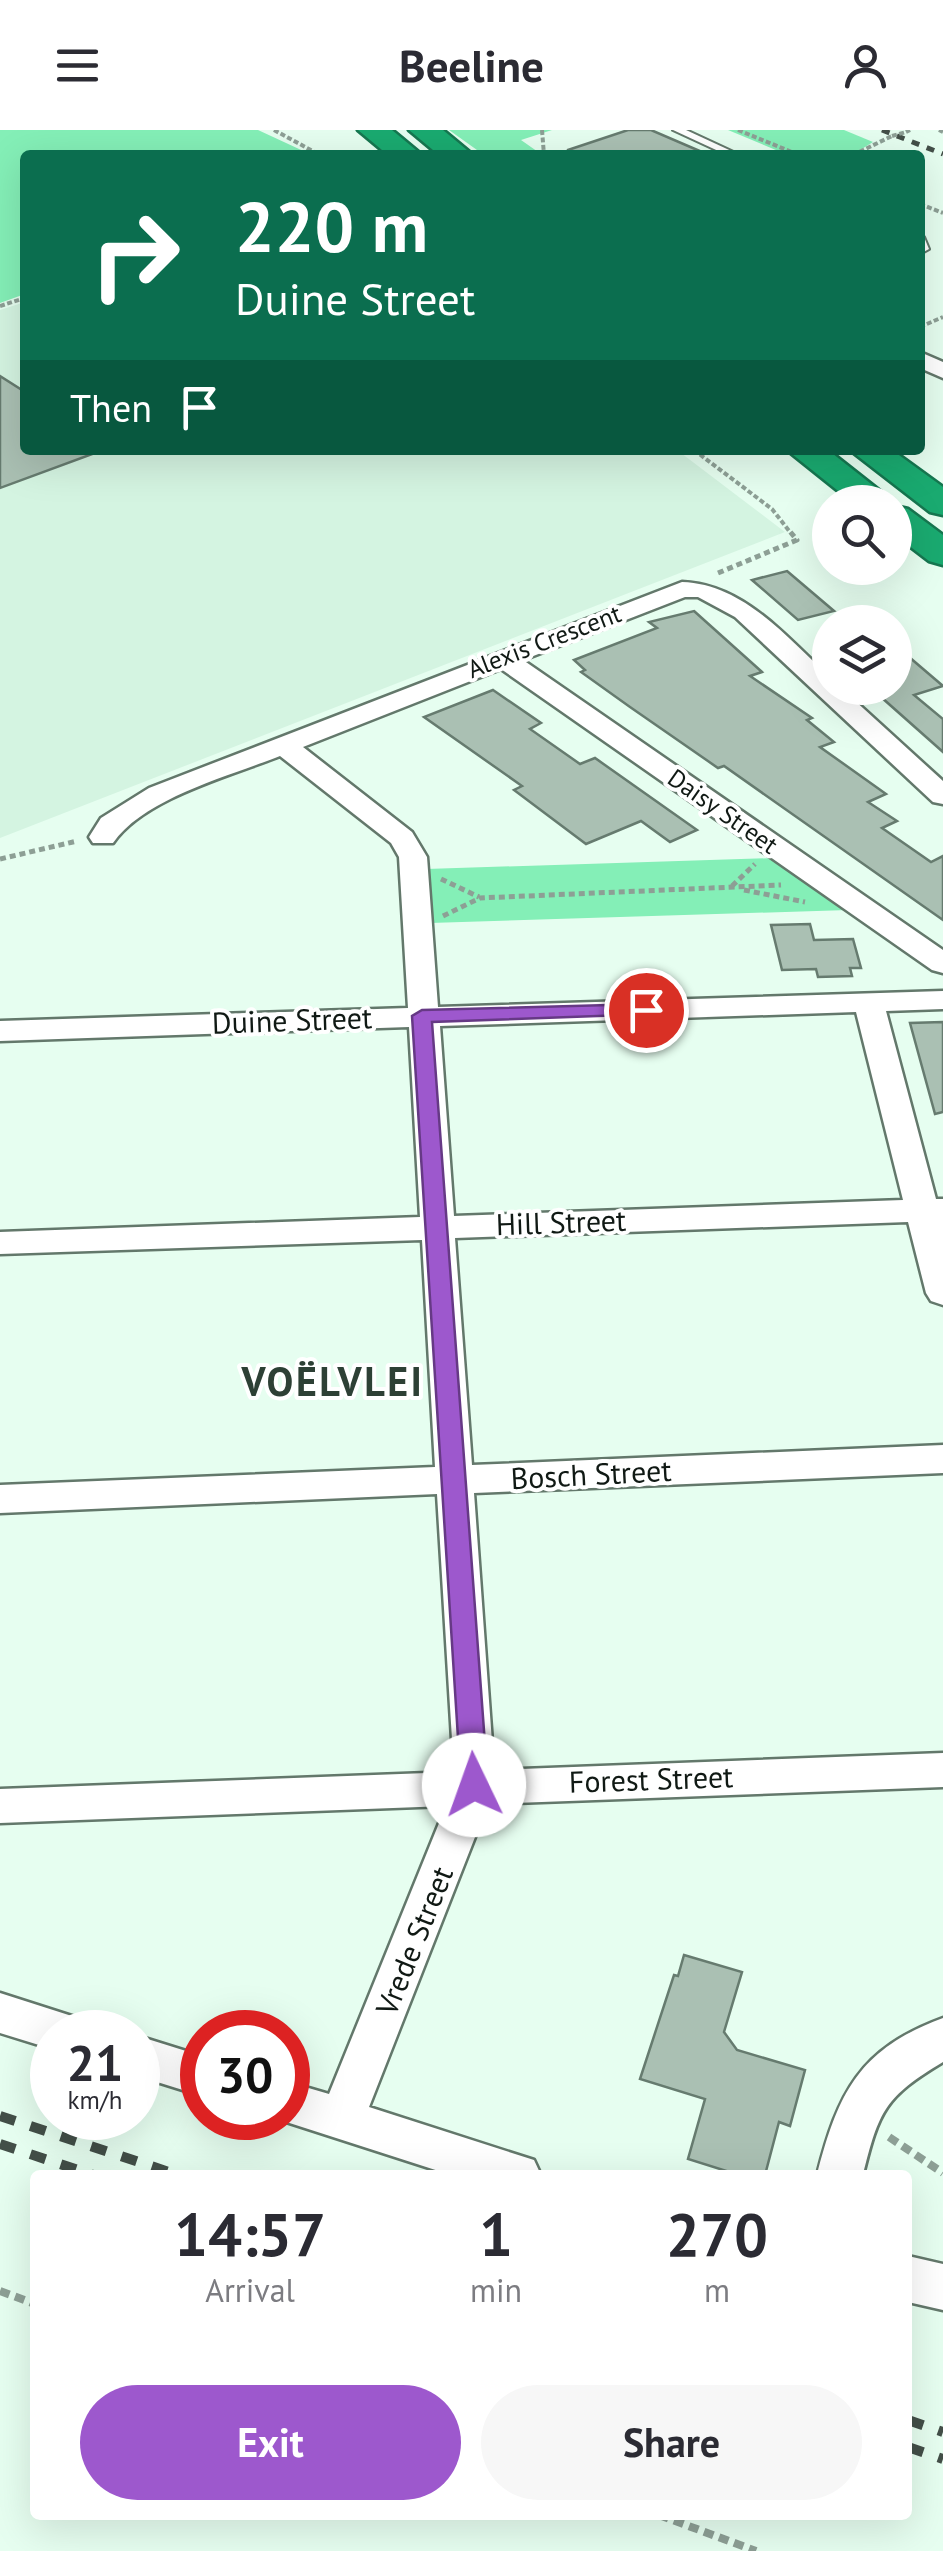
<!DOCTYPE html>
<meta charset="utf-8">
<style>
:root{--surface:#fff;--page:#f7f7f7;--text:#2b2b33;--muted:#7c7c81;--accent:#9d58cd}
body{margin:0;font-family:"PT Sans",sans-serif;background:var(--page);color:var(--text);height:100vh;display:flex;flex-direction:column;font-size:38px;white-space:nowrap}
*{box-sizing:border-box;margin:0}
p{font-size:32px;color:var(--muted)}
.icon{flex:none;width:55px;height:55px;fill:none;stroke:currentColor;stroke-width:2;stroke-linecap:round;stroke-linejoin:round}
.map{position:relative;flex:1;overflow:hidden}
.details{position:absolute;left:30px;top:2040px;width:882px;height:350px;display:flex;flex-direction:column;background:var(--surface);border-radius:10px;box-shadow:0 10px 40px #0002}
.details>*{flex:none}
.banner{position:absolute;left:20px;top:20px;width:905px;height:305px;border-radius:10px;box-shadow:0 10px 40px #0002;background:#0b6e4f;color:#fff;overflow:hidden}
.tools{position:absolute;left:812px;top:355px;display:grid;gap:20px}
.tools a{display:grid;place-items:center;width:100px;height:100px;border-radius:50%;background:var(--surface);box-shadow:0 10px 40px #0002;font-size:50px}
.speed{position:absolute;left:30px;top:1880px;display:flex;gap:20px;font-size:50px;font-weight:700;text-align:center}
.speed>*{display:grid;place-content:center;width:130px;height:130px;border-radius:50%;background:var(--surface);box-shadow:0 10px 40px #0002;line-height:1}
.speed small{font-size:25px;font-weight:400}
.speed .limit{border:15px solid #d22;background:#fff;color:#111}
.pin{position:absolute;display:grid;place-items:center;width:85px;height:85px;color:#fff;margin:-42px;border:5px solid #fff;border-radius:50%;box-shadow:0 2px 10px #0007}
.me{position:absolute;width:110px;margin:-55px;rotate:357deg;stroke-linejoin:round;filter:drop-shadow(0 0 8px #0008)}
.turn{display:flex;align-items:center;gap:35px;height:210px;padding:0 50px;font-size:45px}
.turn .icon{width:130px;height:130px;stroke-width:2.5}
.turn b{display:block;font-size:70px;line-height:85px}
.then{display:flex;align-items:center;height:95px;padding:0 50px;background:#0003;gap:20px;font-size:38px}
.eta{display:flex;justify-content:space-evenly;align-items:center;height:170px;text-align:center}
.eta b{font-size:60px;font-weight:700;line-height:70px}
.cta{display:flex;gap:20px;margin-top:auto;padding:20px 50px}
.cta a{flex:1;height:115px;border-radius:60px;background:var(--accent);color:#fff;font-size:40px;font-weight:700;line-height:115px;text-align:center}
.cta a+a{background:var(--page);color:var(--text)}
header{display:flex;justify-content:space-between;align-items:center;height:130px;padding:0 50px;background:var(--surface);font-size:45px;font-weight:700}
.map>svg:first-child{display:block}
</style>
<header><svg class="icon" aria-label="menu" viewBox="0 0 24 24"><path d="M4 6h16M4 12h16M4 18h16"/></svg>Beeline<svg class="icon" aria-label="person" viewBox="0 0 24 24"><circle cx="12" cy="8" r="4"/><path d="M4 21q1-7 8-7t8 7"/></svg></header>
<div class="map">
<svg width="943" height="2421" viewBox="0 0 943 2421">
<rect width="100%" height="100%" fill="#e6fef0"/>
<polygon fill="#d4f4e1" points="25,172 25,320 677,320 785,402 0,708 0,180"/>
<g fill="#84efb7">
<polygon points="0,0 258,0 312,25 25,25 25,164 0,173"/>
<polygon points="449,0 552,0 521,10 541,24 535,25 484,25"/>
<polygon points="728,0 844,0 873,12 852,25 788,25"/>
<polygon points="774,728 848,780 430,793 426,739"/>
</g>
<g fill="#aac0b3" stroke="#667b6f" stroke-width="2.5">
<polygon points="628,0 651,0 709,25 568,25 568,20"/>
<polygon points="0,246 25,262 25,320 94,320 95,323 0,358"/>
<polygon points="787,441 834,481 798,490 752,450"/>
<polygon points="694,481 762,542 750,546 812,588 807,590 834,612 820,617 886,664 868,672 897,691 882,698 931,732 943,726 943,790 724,636 718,638 630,577 581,542 585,540 574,530 657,498 649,492"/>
<polygon points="895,515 943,556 914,565 943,589 943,622 872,559 895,558"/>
<polygon points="493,560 541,593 530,599 580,634 595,628 697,700 670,712 641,691 586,714 514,660 522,656 424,587"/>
<polygon points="810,794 814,810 853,809 861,838 850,838 852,846 818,847 816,839 782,840 771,795"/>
<polygon points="943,892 943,982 935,984 910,893"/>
<polygon points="684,1825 742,1842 724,1902 737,1920 805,1940 790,1996 779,1992 765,2045 739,2045 688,2029 705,1969 640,1949 674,1845 678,1846"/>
</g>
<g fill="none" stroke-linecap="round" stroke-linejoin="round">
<defs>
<g id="lane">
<polygon points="673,0 686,0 740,25 727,25"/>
<polygon points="920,106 924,107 929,119 920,124"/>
</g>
<g id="street">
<polygon points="920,222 943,232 943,248 920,238"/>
<path d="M 682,452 C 744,454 787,508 830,547 L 830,558 L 841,558 L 943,651 L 943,674 L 933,672 L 735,487 L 698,467 L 685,467 L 523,530 L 943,820 L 943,843 L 932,840 L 501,539 L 303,617 L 412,702 L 427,727 L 438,877 L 943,861 L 943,879 L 886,881 L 936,1069 L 943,1069 L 943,1175 L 931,1171 L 926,1163 L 908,1092 L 455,1108 L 472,1335 L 943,1315 L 943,1343 L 474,1363 L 494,1640 L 943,1623 L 943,1657 L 488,1674 L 369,1977 L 534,2030 L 541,2045 L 451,2045 L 274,1988 L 288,1988 L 288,1952 L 329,1964 L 446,1676 L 0,1693 L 0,1659 L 454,1642 L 437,1364 L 0,1383 L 0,1355 L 435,1337 L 422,1110 L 0,1124 L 0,1102 L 420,1087 L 409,897 L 0,911 L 0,891 L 408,878 L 399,727 L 391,713 L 280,626 C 230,646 144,668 113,713 L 93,713 L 89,707 L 101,688 L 149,658 ZM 856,882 L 903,1070 L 454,1086 L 440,896 Z"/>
<polygon points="0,1863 78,1888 84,1902 52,1902 52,1919 0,1903"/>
<path d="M 943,1888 L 943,1932 C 885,1967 879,1980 863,2045 L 817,2045 C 838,1963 859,1919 943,1888 Z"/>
<polygon points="138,1906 202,1926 202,1966 138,1946"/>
<polygon points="908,2126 943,2134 943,2180 908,2172"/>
</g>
<g id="highway">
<polygon points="358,0 392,0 422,25 388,25"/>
<polygon points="409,0 443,0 473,25 439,25"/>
<polygon points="787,320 828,320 894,372 852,372"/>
<polygon points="850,320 892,320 943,357 943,385 930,382"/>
<polygon points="895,376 908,379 943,405 943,435 929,431 895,405"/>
</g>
</defs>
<use href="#lane" stroke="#63786b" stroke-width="4"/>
<use href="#street" stroke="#63786b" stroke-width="5"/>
<use href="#highway" stroke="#167750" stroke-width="5"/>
<g stroke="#8d9f95" stroke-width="4" stroke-dasharray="5 2.5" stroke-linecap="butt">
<polyline points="274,0 320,25"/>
<polyline points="542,0 544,25"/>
<polyline points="738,0 799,25"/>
<polyline points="939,0 943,2"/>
<polyline points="906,2 910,0"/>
<polyline points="853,25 892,6"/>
<polyline points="920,74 943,83"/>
<polyline points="0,176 25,168"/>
<polyline points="920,197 943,187"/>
<polyline points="694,320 772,379 790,402"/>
</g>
<g stroke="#8d9f95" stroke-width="5" stroke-dasharray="6 4" stroke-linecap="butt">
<polyline points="718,443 797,410 788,399"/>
<polyline points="0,729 77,711"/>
<polyline points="441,749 479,767"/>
<polyline points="732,756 755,734"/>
<polyline points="744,760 805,772"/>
<polyline points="443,786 480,768 781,755"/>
</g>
<g stroke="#8d9f95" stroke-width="8" stroke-dasharray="10 6" stroke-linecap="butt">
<polyline points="889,2007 943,2043"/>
<polyline points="0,2161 35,2174"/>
<polyline points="659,2385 756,2421"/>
</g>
<use href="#lane" fill="#fff" fill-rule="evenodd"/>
<use href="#street" fill="#fff" fill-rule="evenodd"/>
<use href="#highway" fill="#1aaa70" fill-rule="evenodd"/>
<polyline stroke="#434f48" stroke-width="5" stroke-dasharray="8 8" stroke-linecap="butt" points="882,0 943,24"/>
<g stroke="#434f48" stroke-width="10" stroke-dasharray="16 16" stroke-linecap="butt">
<polyline points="0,1986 178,2045"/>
<polyline points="0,2014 93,2045"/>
<polyline points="908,2290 943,2302"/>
<polyline points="908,2317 943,2329"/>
</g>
<polyline stroke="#8d9f95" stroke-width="4" stroke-dasharray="5 2.5" stroke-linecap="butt" points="892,6 906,2"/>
</g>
<polygon fill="#9d58cd" stroke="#663985" stroke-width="2.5" points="646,874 655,880 653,884 432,892 488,1655 484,1663 474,1666 465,1663 461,1655 412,886 422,880"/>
<g text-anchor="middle" stroke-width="8" stroke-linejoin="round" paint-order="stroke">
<g font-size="25" fill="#101914" stroke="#fff">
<text transform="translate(544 511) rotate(-21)" y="9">Alexis Crescent</text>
<text transform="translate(723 681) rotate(35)" y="9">Daisy Street</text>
</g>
<g font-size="30" fill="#101914" stroke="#fff">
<text transform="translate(292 891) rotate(-2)" y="10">Duine Street</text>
<text transform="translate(561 1093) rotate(-2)" y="10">Hill Street</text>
<text transform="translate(591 1345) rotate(-3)" y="10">Bosch Street</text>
<text transform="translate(651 1650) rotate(-2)" y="10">Forest Street</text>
<text transform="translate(415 1811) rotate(-68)" y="10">Vrede Street</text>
</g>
<g font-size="40" font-weight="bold" letter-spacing="2.5" fill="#2d4035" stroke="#fff">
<text x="333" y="1266">VOËLVLEI</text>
</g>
</g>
</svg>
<div class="tools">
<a><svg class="icon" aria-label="search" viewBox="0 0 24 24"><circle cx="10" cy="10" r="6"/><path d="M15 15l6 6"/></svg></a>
<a><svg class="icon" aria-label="layers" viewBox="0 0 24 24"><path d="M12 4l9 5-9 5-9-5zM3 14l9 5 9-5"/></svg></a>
</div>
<div class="speed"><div>21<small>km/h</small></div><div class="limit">30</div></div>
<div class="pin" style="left:646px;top:880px;background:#d93025"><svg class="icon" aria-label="arrive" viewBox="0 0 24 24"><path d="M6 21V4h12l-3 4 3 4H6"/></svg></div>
<svg class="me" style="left:474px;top:1655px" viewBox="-20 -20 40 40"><circle r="19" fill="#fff"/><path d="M0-13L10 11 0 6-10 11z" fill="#9d58cd"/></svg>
<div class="banner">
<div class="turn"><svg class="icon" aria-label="right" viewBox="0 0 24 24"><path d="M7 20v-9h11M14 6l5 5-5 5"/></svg><div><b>220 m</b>Duine Street</div></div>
<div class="then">Then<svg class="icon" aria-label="arrive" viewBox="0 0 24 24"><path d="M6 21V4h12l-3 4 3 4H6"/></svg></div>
</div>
<section class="details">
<div class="eta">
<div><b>14:57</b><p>Arrival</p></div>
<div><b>1</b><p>min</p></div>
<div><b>270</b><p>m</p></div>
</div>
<div class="cta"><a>Exit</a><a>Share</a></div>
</section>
</div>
